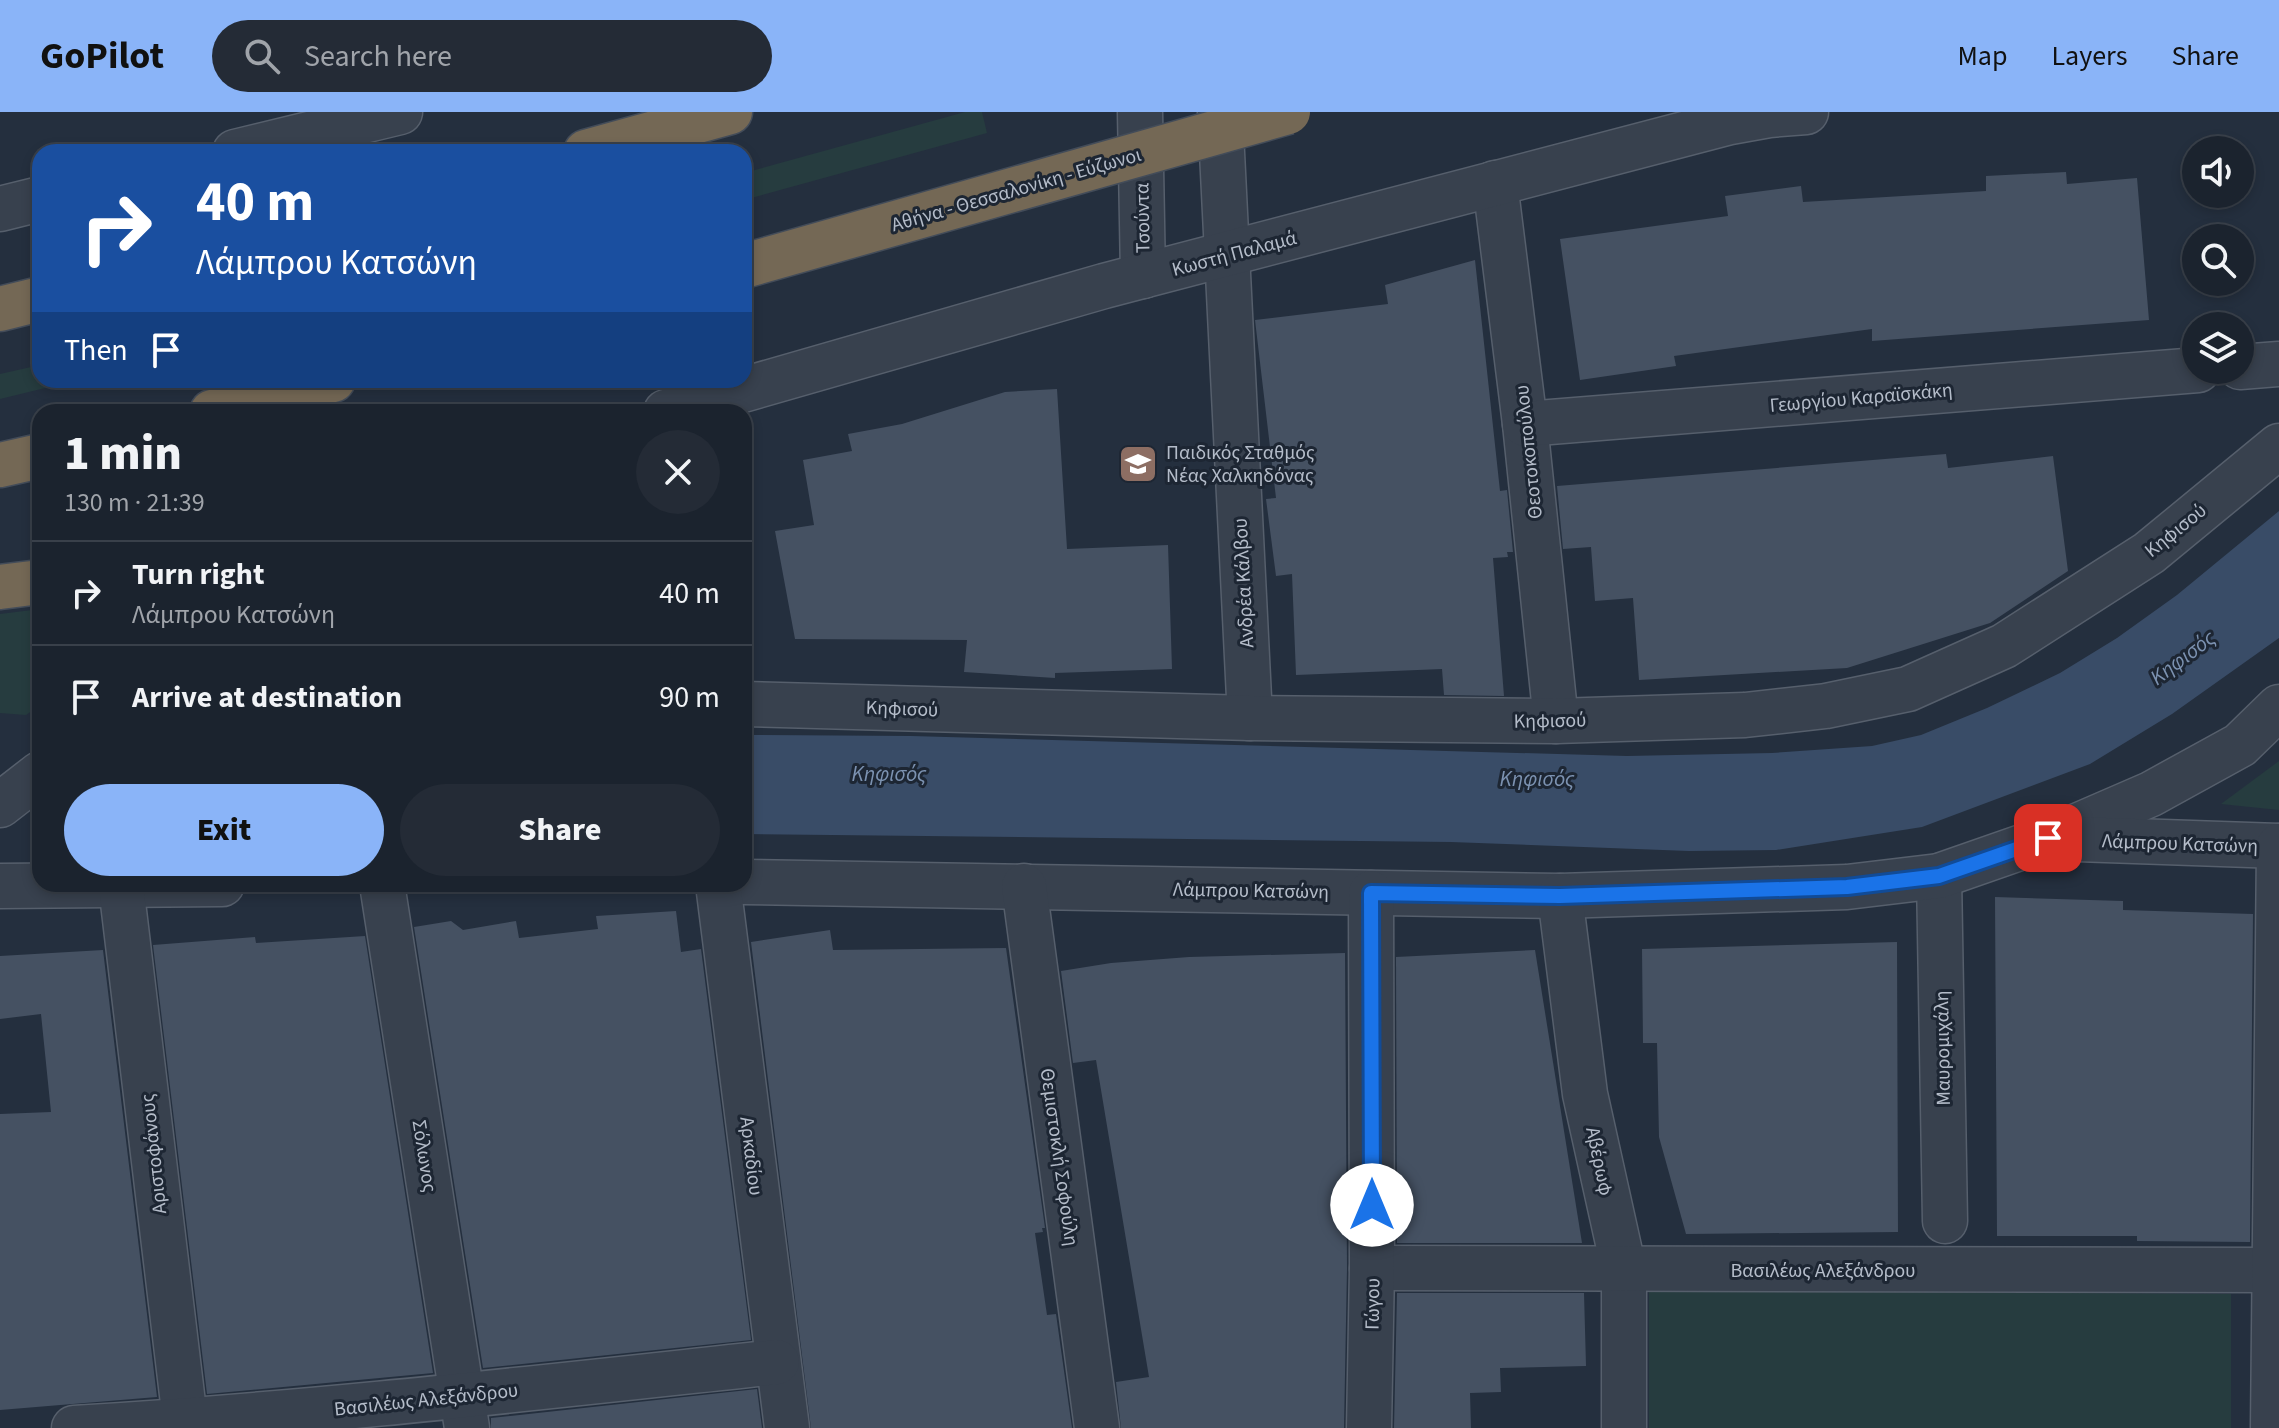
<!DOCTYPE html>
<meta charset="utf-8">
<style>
:root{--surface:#1b232e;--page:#242b36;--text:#f1f3f6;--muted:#a0a4aa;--line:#39404a;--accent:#8ab4f8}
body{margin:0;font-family:"Source Sans 3",sans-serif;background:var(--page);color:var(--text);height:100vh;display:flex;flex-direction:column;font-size:30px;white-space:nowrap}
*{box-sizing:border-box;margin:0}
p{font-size:26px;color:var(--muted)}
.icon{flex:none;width:44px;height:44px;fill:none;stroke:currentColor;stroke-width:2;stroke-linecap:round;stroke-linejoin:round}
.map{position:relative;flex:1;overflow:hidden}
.sheet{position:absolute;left:32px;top:292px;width:720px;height:488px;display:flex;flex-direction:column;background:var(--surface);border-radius:24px;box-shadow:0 4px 12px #0003,0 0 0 2px var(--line)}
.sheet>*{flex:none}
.hud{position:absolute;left:32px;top:32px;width:720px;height:244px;border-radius:24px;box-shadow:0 4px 12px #0003,0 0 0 2px var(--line);background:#1a4fa0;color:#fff;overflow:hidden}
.tools{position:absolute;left:2182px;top:24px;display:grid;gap:16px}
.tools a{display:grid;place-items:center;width:72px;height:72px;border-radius:50%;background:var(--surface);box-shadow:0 4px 12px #0003,0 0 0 2px var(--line);font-size:40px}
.pin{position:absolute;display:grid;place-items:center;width:68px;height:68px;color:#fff;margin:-34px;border-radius:16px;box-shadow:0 4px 12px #0006}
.me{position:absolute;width:88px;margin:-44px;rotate:0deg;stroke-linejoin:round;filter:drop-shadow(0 0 6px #0008)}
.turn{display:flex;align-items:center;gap:28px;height:168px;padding:0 32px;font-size:36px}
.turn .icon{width:104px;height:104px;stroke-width:2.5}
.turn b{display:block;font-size:56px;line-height:68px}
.then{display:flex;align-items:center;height:76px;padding:0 32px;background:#0003;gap:16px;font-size:30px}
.round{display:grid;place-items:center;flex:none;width:84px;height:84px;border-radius:42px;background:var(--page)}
.headline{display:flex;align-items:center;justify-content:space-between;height:136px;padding:0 32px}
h1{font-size:48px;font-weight:800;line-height:60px}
.cta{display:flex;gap:16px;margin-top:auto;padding:16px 32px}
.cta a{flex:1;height:92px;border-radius:48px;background:var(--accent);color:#111;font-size:32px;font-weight:800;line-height:92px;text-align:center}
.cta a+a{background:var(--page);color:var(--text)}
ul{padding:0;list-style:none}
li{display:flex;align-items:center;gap:24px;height:104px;padding:0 32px;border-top:2px solid var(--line)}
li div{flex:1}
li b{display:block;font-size:30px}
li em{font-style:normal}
header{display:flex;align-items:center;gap:48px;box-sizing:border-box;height:112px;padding:0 40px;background:var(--accent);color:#111}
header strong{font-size:38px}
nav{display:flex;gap:44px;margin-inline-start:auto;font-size:28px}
.search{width:560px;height:72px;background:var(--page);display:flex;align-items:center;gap:20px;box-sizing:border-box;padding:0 28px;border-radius:44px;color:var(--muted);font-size:30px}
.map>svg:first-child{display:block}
</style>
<header>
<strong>GoPilot</strong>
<div class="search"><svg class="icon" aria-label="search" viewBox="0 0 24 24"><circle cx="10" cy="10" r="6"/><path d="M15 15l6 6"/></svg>Search here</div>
<nav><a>Map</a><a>Layers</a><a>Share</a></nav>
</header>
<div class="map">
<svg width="2279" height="1316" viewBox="0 0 2279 1316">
<rect width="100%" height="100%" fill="#242f3e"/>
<g fill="#263c3f">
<polygon points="965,0 982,0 987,21 744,88 744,61"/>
<polygon points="40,253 40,268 78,268 0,287 0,262"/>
<polygon points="40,497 40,593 26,603 0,601 0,502"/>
<polygon points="2279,649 2279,698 2221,692"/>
<polygon points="1649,1178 2231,1182 2231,1316 1649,1316"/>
</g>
<polygon fill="#394c67" points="2279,399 2279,526 2172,602 2090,652 1922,715 1776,738 1689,739 1451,730 744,722 744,623 911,624 1627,644 1772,641 1872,634 1921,623 1987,596 2060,561 2117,526 2177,483"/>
<g fill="#455162">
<polygon points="2066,60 2067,72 2137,66 2149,208 1872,229 1872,217 1674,244 1676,254 1580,268 1560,127 1728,104 1725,84 1801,74 1803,90 1986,79 1986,64"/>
<polygon points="1475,148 1500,379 1507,378 1513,440 1507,440 1508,445 1493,446 1504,584 1444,583 1442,557 1296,563 1292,462 1276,464 1266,387 1276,386 1255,208 1388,192 1385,173"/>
<polygon points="1057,277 1067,437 1168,433 1172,557 1055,561 1055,566 964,560 967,528 795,527 775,419 814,413 803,348 852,339 848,322 902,312 1005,280"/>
<polygon points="1946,342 1948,356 2053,344 2068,459 1990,511 1847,556 1639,568 1633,486 1595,489 1591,435 1563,437 1557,374"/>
<polygon points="1995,785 2123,789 2123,798 2253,802 2250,1130 2137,1129 2137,1124 1997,1124"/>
<polygon points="676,799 681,840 701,837 751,1228 483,1256 414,815 451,809 463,818 516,809 519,826 598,817 596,804"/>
<polygon points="830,818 833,838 1006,836 1045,1116 1042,1116 1043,1120 1035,1121 1047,1203 1056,1202 1072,1316 811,1316 751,830"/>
<polygon points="365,824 433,1261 207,1282 153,833 255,825 256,831"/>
<polygon points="1897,830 1898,1120 1686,1122 1659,1025 1657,931 1643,931 1642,837"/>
<polygon points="103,838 157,1285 0,1298 0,1002 51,1000 41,902 0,907 0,844"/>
<polygon points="1535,838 1582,1131 1397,1131 1396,845"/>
<polygon points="1345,841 1347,1156 1344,1316 1121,1316 1116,1270 1149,1265 1096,948 1073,951 1061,859 1111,851 1189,845"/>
<polygon points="1397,1181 1584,1181 1586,1254 1500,1256 1501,1280 1470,1281 1471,1316 1394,1316"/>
<polygon points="757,1277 762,1316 491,1316 491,1306"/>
</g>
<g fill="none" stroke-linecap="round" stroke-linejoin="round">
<defs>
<g id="minor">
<polyline points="1140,0 1143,164"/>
<polyline points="1220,0 1250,606"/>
<polyline points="235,40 400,0"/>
<polyline points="1495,71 1525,312 1556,609"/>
<polyline points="0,97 40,87"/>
<polyline points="2240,255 2279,252"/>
<polyline points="666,300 1104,174 1730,10 1769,3 1806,0"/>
<polyline points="1525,312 2198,258"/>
<polyline points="744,592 1250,606 1556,609 1745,603 1826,594 1908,577 2004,534 2149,441 2279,334"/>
<polyline points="0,693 40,662"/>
<polyline points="2061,721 2151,682 2240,633 2279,595"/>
<polyline points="1939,764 1945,1109"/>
<polyline points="744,770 1560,784 1847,775 1939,764 2048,726 2279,734"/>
<polyline points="382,772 467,1316"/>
<polyline points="718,772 787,1316"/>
<polyline points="0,774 222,772"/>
<polyline points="121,774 186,1316"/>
<polyline points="1024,774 1097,1316"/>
<polyline points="1560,784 1585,982 1624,1158 1624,1316"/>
<polyline points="1372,1156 2274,1158"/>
<path d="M 74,1316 C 309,1302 543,1275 777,1250"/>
<polyline points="1369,1316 1372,1156 1371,781"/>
<polyline points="2273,1316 2279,734"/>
</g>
<g id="highway">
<polyline points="586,40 730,0"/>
<polyline points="0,197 40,187"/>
<polyline points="212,300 333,268"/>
<polyline points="0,353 40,344"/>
<polyline points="0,475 40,470"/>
</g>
</defs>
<use href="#minor" stroke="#565f6c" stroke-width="47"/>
<use href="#highway" stroke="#434c59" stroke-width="47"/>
<use href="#minor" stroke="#38414e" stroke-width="44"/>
<use href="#highway" stroke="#746855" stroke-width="44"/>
<defs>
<polyline id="highway-bridge" points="744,154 1288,0"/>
</defs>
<use href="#highway-bridge" stroke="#434c59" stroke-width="47" stroke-linecap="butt"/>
<use href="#highway-bridge" stroke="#746855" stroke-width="44"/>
</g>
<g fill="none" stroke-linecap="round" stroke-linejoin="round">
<defs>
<polyline id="route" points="1372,1093 1371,781 1560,784 1847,775 1939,764 2048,726"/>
</defs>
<use href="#route" stroke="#114b97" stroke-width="20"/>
<use href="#route" stroke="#1a73e8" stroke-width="14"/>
</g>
<defs>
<symbol id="school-square" viewBox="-11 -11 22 22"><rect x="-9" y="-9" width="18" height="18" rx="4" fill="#8d6e63" stroke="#1d2633"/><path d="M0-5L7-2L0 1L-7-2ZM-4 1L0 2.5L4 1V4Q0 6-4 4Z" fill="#fff"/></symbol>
</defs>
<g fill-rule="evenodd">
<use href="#school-square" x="1116" y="330" width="44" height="44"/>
</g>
<g text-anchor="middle" stroke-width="6" stroke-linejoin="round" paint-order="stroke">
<g font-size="20" fill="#b4bcc9" stroke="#1d2633">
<text transform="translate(1016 77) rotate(-16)" y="7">Αθήνα - Θεσσαλονίκη - Εύζωνοι</text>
<text transform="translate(1142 106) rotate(-91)" y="7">Τσούντα</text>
<text transform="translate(1234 141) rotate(-15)" y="7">Κωστή Παλαμά</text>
<text transform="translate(1861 285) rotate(-5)" y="7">Γεωργίου Καραϊσκάκη</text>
<text transform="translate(1528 340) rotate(-96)" y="7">Θεοτοκοπούλου</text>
<text transform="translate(2175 418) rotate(-39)" y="7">Κηφισού</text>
<text transform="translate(1243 471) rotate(-93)" y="7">Ανδρέα Κάλβου</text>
<text transform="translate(902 596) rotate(2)" y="7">Κηφισού</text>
<text transform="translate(1550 608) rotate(-1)" y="7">Κηφισού</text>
<text transform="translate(2180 731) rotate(2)" y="7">Λάμπρου Κατσώνη</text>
<text transform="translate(1251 778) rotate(1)" y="7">Λάμπρου Κατσώνη</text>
<text transform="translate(1942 936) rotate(-91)" y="7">Μαυρομιχάλη</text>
<text transform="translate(153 1042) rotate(-96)" y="7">Αριστοφάνους</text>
<text transform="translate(425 1044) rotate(81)" y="7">Σόλωνος</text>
<text transform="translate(752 1044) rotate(83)" y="7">Αρκαδίου</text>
<text transform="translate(1060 1045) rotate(82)" y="7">Θεμιστοκλή Σοφούλη</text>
<text transform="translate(1600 1049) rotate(78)" y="7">Αβέρωφ</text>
<text x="1823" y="1165">Βασιλέως Αλεξάνδρου</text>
<text transform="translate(1372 1192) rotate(-89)" y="7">Γώγου</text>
<text transform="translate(426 1287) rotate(-6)" y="7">Βασιλέως Αλεξάνδρου</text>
</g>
<g font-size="20" fill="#b4bcc9" stroke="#1d2633" text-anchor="start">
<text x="1166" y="347">Παιδικός Σταθμός<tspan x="1166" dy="23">Νέας Χαλκηδόνας</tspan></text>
</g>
<g font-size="22" font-style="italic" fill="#7c92b1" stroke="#1d2633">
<text transform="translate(2182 545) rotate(-37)" y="8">Κηφισός</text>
<text x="889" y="669">Κηφισός</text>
<text x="1537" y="674">Κηφισός</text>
</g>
</g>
</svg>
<div class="tools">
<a><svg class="icon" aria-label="sound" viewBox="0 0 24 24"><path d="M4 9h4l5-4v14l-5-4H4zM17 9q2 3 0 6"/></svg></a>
<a><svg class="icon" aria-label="search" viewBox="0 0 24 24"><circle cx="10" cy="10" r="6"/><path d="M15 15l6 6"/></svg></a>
<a><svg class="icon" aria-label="layers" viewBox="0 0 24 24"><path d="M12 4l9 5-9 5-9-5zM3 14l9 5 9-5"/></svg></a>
</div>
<div class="pin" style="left:2048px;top:726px;background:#d93025"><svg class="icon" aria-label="arrive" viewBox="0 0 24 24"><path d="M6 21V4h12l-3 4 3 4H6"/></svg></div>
<svg class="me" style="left:1372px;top:1093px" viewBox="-20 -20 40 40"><circle r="19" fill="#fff"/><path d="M0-13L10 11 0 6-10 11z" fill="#1a73e8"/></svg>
<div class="hud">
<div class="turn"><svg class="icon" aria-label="right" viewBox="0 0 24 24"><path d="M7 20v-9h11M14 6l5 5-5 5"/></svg><div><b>40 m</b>Λάμπρου Κατσώνη</div></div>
<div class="then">Then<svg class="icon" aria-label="arrive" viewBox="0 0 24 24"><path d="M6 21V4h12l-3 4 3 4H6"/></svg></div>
</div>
<section class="sheet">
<div class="headline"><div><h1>1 min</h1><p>130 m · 21:39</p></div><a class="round"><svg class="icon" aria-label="close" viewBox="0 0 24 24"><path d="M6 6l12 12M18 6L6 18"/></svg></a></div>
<ul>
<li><svg class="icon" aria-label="right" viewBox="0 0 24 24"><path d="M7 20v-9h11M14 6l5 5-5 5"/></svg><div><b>Turn right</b><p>Λάμπρου Κατσώνη</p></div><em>40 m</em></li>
<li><svg class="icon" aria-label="arrive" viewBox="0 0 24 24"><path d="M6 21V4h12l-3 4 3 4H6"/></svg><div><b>Arrive at destination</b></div><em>90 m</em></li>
</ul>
<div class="cta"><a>Exit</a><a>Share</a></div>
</section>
</div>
